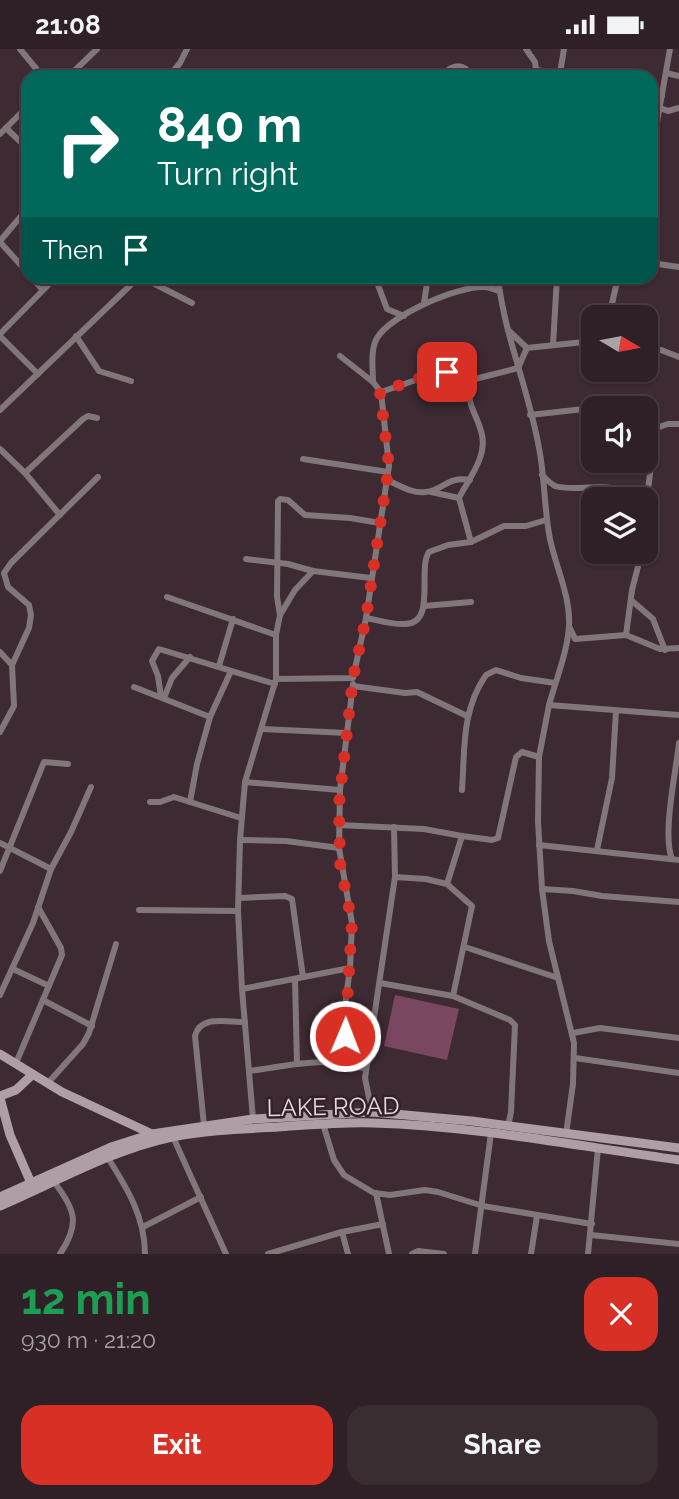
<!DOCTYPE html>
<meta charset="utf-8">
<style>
:root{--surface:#2e2026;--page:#3a2d32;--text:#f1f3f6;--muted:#a7a3a7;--line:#493e43;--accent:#d93025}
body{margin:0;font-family:Raleway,sans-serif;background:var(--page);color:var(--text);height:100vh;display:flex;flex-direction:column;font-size:26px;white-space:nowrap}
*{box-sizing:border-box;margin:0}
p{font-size:23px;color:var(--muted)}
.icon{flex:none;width:38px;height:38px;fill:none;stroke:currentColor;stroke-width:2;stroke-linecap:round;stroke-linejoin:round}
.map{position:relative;height:1205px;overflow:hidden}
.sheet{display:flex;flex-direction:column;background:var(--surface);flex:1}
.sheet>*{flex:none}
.banner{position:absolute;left:21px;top:21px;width:637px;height:214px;border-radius:21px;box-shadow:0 2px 5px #0004,0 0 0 2px var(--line);background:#00695c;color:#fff;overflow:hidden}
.needle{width:46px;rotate:100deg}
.fabs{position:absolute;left:581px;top:256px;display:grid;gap:14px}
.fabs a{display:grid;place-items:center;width:77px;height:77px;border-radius:14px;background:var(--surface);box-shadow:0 2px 5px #0004,0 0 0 2px var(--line);font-size:35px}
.pin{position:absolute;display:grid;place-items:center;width:60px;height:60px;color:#fff;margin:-30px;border-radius:14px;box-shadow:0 4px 10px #0006}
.me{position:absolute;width:77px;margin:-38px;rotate:1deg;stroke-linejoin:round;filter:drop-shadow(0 0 5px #0008)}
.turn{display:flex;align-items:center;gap:24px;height:147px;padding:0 21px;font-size:32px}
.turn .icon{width:91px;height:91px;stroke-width:2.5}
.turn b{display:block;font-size:49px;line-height:60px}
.then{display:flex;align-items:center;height:66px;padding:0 21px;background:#0003;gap:14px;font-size:26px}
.round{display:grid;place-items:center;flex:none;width:74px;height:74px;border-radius:21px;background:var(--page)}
.summary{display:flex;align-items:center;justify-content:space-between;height:119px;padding:0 21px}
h1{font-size:42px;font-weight:700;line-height:52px;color:#1e9e55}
.action{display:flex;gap:14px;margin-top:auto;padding:14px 21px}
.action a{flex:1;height:80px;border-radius:21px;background:var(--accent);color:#fff;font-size:28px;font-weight:700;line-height:80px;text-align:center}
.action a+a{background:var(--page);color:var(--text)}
.status{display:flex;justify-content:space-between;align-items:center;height:49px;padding:0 35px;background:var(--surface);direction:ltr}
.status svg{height:19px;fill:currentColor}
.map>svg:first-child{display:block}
</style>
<div class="status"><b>21:08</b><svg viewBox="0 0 49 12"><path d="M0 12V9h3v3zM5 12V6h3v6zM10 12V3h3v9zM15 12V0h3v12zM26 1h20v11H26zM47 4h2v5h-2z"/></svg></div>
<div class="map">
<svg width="679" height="1205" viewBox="0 0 679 1205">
<rect width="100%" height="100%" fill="#3d2a33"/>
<polygon fill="#7a4760" points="395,946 459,960 447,1011 384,997"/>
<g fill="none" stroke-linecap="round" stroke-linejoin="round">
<g stroke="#81777b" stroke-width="6">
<polyline points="20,0 43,28"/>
<polyline points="526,0 535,13 537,28"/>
<polyline points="537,21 576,28"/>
<polyline points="560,24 564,0"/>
<polyline points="666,24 679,27"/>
<polyline points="68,28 97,0"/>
<polyline points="168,28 180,14 187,0"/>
<path d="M 440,28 C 447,21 456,13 466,20 L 466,28"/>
<polyline points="651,45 662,47"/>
<polyline points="660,59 668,62 679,59"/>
<polyline points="6,79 28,100"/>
<polyline points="0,85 28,57"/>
<polyline points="651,107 670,0"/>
<polyline points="0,192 28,159"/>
<polyline points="0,193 28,224"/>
<polyline points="651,214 679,218"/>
<polyline points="31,228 42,240"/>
<polyline points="141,228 192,254"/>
<polyline points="375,228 387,260 404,267"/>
<path d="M 498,228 C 504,286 529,341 539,399 C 545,429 544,460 550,490 C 556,519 571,548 569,578 C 567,604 556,631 549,656"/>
<polyline points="424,254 428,228"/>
<polyline points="609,268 618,228"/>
<polyline points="508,281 527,299"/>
<polyline points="0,285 56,228"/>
<polyline points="0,287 38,325"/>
<polyline points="76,287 99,322 131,332"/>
<polyline points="553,296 557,228"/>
<polyline points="646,302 661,301 679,308"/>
<path d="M 470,331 C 466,359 477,363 482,386 C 487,408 468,431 459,449 L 471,493"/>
<path d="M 373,333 C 373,320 370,301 377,289 C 391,266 457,237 484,238 C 489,238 494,240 499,242"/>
<polyline points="381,343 442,322 470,331 475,330 518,319 527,299 593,292"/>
<polyline points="0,361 139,228"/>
<polyline points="530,366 593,359"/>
<polyline points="646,374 656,379 668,375 679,375"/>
<polyline points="0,400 25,424 60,466"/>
<polyline points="303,410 388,423"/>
<polyline points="25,424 83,370 88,367 97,369"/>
<path d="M 542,426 C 545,429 551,435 555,437 C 576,444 618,429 632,450"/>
<path d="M 387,431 C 399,436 412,445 426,443 C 444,441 447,427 470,431"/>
<polyline points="431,443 459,449"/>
<polyline points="646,456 656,379"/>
<polyline points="246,510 288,515 313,522 371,529"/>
<polyline points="167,548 276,586"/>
<polyline points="631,551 653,570 665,601"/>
<polyline points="424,557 471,553"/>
<polyline points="280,566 295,541 313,522"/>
<path d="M 366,569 C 378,571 392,576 405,575 C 437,575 417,520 429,503 L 448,496 L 471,493 L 504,477 L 526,477 L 546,471"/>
<polyline points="570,579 575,590 626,586 660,600 679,599"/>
<polyline points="626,586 632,541 642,502"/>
<polyline points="0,603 12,616"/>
<polyline points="219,617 233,570"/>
<polyline points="276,630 276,586 280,566 277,548 278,452 280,450 288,451 305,466 350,469 380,474"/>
<polyline points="353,637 405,644 417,643 467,667"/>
<polyline points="134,638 210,668 231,622"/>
<polyline points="161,648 158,627 152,612 159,600 275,635"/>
<polyline points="164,649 172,629 190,608"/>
<polyline points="262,680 347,684"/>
<polyline points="0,683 14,657 12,616 29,579 31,566 29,556 8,538 4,524 11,514 98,428"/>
<polyline points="340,741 353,635"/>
<path d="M 462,741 C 465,701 461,662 486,626 L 496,621 L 521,629 L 555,634"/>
<polyline points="150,753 160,753 174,748 241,769"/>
<polyline points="190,753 197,715 210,668"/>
<polyline points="339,776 424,780 462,787"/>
<polyline points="394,778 395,828"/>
<polyline points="240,791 286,792 339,799 340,741 245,733"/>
<polyline points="0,794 51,820"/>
<polyline points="539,796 679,811"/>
<polyline points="597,801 612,729 616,662"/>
<path d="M 672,810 C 662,785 676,723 679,694"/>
<polyline points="0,822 44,713 68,715"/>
<polyline points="542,840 573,842 602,847 679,853"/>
<polyline points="239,849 285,847 292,850 303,928"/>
<polyline points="139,861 238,862"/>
<polyline points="465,898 558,929"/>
<polyline points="350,919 346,949 345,987 370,991"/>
<polyline points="13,920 49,937"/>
<polyline points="295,930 297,1015"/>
<polyline points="380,934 453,947 472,857 447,835"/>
<polyline points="242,940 350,919 352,874 339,799"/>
<polyline points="0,946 33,874 51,820 71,783 91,738"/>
<polyline points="453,947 510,971 515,976 511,1063 508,1077"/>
<polyline points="43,951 92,977"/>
<polyline points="573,984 600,979 679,989"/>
<polyline points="575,1009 679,1024"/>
<polyline points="16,1014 62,906 61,899 38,858"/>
<path d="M 249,1022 C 288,1017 328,1006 366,1020"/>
<polyline points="47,1035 83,995 89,984 116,895"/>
<polyline points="372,1063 365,1029 395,828 426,830 447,835 462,787 492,791 498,789 516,708 522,703 539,708"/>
<polyline points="253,1070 242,940 238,862 240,791 245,733 276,630 353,629 366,569 389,417 381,343 373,333 340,307"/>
<polyline points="323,1075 334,1111 344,1126 374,1144 390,1146 425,1141 438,1143 483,1157 592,1175"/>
<path d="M 204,1076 L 195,987 C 200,966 226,973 245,973"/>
<polyline points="566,1085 573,1035 574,994 549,892 542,840 538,772 539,708 549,656 679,666"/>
<polyline points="173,1088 226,1205"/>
<path d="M 108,1109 C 127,1139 145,1168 145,1205"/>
<path d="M 54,1133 C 76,1161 80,1175 60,1205"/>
<polyline points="376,1144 389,1205"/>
<polyline points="143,1178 201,1148"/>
<polyline points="342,1183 383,1175"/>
<polyline points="591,1186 679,1195"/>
<polyline points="268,1205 342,1183 348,1205"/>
<polyline points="412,1205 418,1202 444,1205"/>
<polyline points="475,1205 491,1084"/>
<polyline points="531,1205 537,1167"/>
<polyline points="588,1205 598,1099"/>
</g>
<g stroke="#af9ea6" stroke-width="9">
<polyline points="0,1005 62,1043 152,1085"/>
<polyline points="0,1047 16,1041 32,1026"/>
<polyline points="0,1049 10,1086 31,1134"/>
<polyline points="0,1148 111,1098 152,1085 253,1070 372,1063 472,1072 679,1099"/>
<path d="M 0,1157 C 56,1133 111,1101 172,1088 C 207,1081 243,1080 278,1078 C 309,1076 342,1073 373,1074 C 476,1077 577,1097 679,1111"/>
</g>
</g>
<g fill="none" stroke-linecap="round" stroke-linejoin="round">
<polyline stroke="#d93025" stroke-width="12" stroke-dasharray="0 21.6" points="345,987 352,874 340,814 339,755 353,629 366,569 389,416 380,343 437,323 447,323"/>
</g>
<g text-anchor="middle" stroke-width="5" stroke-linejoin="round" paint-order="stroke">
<g font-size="24" fill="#e5d8de" stroke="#332029">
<text transform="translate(333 1058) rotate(-1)" y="8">LAKE ROAD</text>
</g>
</g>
</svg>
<div class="fabs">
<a><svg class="needle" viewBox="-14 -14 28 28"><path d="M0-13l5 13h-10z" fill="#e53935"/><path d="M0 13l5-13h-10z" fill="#a7a3a7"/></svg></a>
<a><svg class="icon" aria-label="sound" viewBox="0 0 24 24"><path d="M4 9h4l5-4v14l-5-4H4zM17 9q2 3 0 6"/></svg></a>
<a><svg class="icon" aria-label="layers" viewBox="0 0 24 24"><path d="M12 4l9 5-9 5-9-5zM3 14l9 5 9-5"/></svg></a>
</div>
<div class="pin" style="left:447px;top:323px;background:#d93025"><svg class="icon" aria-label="arrive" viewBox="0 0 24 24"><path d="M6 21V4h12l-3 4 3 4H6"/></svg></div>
<svg class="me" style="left:345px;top:987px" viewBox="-20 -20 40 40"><circle r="17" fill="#d93025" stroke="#fff" stroke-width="3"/><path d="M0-11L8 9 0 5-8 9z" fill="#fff"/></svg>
<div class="banner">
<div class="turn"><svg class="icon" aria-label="right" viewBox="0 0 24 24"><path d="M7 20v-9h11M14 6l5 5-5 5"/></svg><div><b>840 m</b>Turn right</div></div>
<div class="then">Then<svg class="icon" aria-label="arrive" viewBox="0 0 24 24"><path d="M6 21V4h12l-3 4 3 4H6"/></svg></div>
</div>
</div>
<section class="sheet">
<div class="summary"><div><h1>12 min</h1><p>930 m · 21:20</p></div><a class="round" style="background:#d93025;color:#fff"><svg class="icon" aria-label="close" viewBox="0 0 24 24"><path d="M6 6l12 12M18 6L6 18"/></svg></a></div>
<div class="action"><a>Exit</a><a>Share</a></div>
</section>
